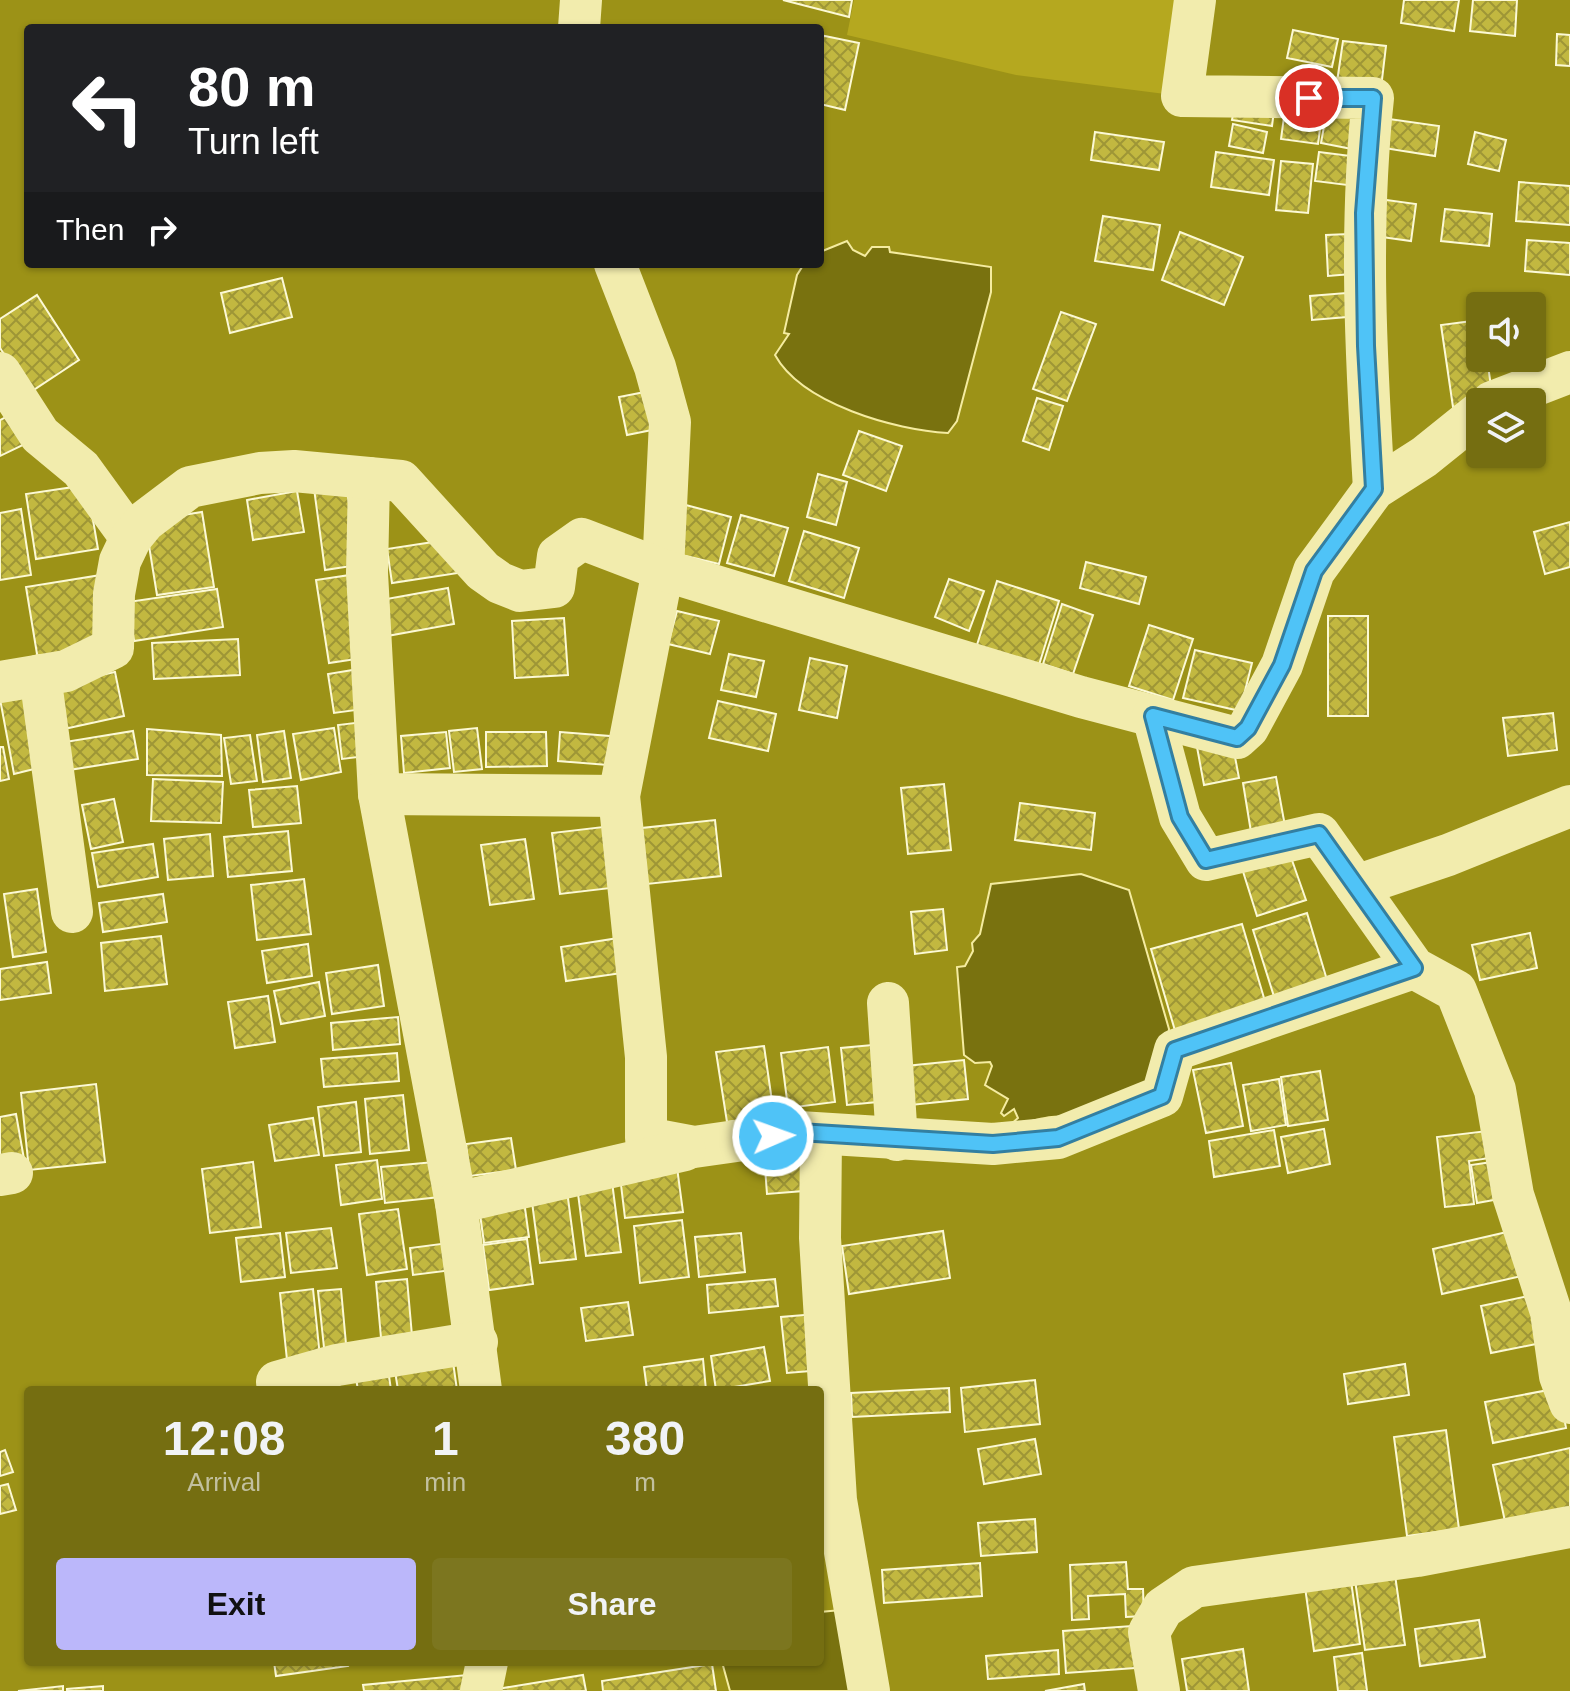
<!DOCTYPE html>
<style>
:root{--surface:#756e11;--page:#7c761f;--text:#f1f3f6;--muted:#c2c09f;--accent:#bbb7fa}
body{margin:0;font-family:Arial,sans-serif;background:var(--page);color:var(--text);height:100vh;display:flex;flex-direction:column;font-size:30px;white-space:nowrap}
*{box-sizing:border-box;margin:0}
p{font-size:26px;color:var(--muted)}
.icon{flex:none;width:44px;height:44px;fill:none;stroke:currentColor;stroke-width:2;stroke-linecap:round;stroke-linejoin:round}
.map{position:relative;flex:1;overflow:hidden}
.drawer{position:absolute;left:24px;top:1386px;width:800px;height:280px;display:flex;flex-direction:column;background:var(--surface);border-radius:8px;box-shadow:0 2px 6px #0004}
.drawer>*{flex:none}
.hud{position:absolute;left:24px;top:24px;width:800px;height:244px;border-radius:8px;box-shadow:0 2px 6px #0004;background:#202124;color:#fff;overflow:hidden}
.fabs{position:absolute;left:1466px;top:292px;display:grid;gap:16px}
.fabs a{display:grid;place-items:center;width:80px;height:80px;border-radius:8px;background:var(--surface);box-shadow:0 2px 6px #0004;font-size:40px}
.pin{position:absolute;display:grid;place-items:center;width:68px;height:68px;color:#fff;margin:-34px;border:4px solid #fff;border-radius:50%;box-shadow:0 2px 8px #0007}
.me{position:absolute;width:88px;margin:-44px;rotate:88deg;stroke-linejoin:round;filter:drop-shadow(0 0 6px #0008)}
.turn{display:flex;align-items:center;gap:28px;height:168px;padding:0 32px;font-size:36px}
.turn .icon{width:104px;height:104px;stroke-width:2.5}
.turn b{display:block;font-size:56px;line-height:68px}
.then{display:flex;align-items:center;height:76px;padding:0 32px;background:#0003;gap:16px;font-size:30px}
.eta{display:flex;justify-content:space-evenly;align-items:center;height:136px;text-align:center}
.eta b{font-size:48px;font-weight:800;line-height:56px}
.cta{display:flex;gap:16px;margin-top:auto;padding:16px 32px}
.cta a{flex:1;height:92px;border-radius:8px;background:var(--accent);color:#111;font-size:32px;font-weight:800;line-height:92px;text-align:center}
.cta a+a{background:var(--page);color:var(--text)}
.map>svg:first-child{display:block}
</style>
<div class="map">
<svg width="1570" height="1691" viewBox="0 0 1570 1691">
<defs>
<pattern id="building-cross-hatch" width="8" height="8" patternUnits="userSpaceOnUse" patternTransform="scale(2)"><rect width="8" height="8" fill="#c2b840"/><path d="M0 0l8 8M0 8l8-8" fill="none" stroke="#9e9636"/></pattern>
</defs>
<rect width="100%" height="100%" fill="#9c9217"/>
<polygon fill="#b5a81f" points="854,0 1183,0 1173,95 1016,75 847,35"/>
<g fill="#79720f" stroke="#f5eca0" stroke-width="2">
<path d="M 847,241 L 853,250 L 865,256 L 872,247 L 889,247 L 890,252 L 991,267 L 991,292 L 957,421 L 948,433 C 895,430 802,404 775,355 L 789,334 L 784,333 L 797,275 L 804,264 L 820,264 L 820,252 Z"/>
<path d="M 1081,874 L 1129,890 L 1169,1029 L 1164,1074 L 1068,1117 C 1049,1114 1029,1123 1009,1126 L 1018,1118 L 1014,1109 L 1004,1116 L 1001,1113 L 1008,1099 L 985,1085 L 992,1066 L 990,1062 L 975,1063 L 964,1055 L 957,967 L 965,966 L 973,951 L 972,943 L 980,934 L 991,884 Z"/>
<polygon points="841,1610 869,1691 730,1691 722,1662 820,1662 820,1612"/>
</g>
<g fill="url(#building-cross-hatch)" stroke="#fcf9d5" stroke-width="2">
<polygon points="783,0 852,0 849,17"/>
<polygon points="1404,0 1459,0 1454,31 1401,23"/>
<polygon points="1473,0 1517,0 1515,36 1470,31"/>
<polygon points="1293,30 1338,39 1332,67 1287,58"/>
<polygon points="1557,34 1570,35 1570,66 1556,65"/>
<polygon points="820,35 859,43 845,110 820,104"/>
<polygon points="1343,41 1386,46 1381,88 1337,82"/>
<polygon points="1236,97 1275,103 1272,126 1232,120"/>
<polygon points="1328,104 1364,111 1357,150 1321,143"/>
<polygon points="1284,117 1321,122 1318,144 1281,139"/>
<polygon points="1389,119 1439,126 1435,156 1384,148"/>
<polygon points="1233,124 1267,132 1263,153 1229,146"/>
<polygon points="1095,132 1164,142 1159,170 1091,160"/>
<polygon points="1475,132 1506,140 1499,171 1468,164"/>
<polygon points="1216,152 1274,160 1269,195 1211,187"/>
<polygon points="1319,152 1359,157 1355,186 1315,181"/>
<polygon points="1281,161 1313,164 1308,213 1276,210"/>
<polygon points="1519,182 1570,186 1570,225 1516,221"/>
<polygon points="1372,198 1416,204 1411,241 1367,235"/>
<polygon points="1445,209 1492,214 1489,246 1441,241"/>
<polygon points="1103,216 1160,225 1153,270 1095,261"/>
<polygon points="1180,232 1243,257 1224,305 1162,280"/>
<polygon points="1349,234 1351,274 1328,276 1326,235"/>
<polygon points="1527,240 1570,243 1570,275 1525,271"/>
<polygon points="282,278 292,317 230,333 221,293"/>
<polygon points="1346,293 1347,317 1312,320 1310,296"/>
<polygon points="37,295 79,360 29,393 0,348 0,319"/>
<polygon points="1061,312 1096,324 1067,401 1033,389"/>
<polygon points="1480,320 1480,358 1487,358 1493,401 1453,407 1441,325"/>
<polygon points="655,390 662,428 627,435 619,397"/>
<polygon points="1037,398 1063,406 1049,450 1023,441"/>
<polygon points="18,411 25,444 0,456 0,420"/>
<polygon points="859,431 902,446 886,491 843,475"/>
<polygon points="818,474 847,482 836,525 807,517"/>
<polygon points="345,476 358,565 325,570 313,481"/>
<polygon points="87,485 98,549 36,559 26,494"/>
<polygon points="297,491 304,532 253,540 247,500"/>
<polygon points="682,504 731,517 719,564 669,552"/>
<polygon points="21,509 31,575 0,580 0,513"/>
<polygon points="202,512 214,587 157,595 145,521"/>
<polygon points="741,515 788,528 774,576 727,563"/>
<polygon points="1570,522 1570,567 1545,574 1534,532"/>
<polygon points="804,531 859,548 844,598 789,581"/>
<polygon points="453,539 458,573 392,583 387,549"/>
<polygon points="1086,562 1146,577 1139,604 1080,588"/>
<polygon points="101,575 113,648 38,660 26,587"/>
<polygon points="350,575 363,658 329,663 316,580"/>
<polygon points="949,579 984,591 969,631 935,617"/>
<polygon points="997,581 1059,601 1038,668 976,648"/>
<polygon points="448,588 454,624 387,636 381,600"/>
<polygon points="217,589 223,627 134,641 128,602"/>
<polygon points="1062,604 1093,615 1073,674 1043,664"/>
<polygon points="677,611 719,621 710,654 668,644"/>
<rect x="1328" y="616" width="40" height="100"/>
<polygon points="564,618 568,675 515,678 512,621"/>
<polygon points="1149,625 1193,639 1173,700 1129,686"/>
<polygon points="238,639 240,675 154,679 152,643"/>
<polygon points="1195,650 1252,663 1240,711 1183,698"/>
<polygon points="729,654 764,661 756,697 721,690"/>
<polygon points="810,658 847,666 837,718 799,710"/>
<polygon points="365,668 371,708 334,713 328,674"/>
<polygon points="115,672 124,716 64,729 54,685"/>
<polygon points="24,693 42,767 14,774 0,699"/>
<polygon points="718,701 776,714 768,751 709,738"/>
<polygon points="1553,713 1557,750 1508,756 1503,718"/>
<polygon points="371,721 375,755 342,759 338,725"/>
<polygon points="334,728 341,772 301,780 293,734"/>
<polygon points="477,728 482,769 454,772 449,731"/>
<polygon points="147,729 221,735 222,776 147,775"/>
<polygon points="133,731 138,759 69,770 65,742"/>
<polygon points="284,731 291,778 263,782 257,735"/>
<polygon points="446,732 450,768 404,773 401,736"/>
<polygon points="486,732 546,732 547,766 486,767"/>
<polygon points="560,732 622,737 620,766 558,761"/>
<polygon points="250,735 257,781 231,784 224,738"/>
<polygon points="1232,741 1239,778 1204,785 1197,747"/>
<polygon points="0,747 3,747 9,779 0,781"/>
<polygon points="1276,777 1285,826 1251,832 1243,783"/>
<polygon points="153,779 223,782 221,823 151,821"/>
<polygon points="944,784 951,850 908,854 901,788"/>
<polygon points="297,786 301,823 253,827 249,790"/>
<polygon points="114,799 123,842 91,849 82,805"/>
<polygon points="1020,803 1095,813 1091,850 1015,840"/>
<polygon points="715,820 721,876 647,884 642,828"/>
<polygon points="620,825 628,886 560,894 552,833"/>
<polygon points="288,831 292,871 228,877 224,837"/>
<polygon points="210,834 213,876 168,880 164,839"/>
<polygon points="525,839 534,899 490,905 481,845"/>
<polygon points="153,844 158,877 98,887 92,853"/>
<polygon points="1287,846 1306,900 1257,916 1240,862"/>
<polygon points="304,879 311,934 257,940 251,885"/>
<polygon points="37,889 46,952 13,957 4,894"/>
<polygon points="163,894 167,922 103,932 99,903"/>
<polygon points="943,909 947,950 915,954 911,912"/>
<polygon points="1307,913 1330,990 1277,1006 1253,930"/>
<polygon points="1242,924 1267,1008 1176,1034 1151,949"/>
<polygon points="1530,933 1537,968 1480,980 1472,945"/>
<polygon points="161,936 167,984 105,991 101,943"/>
<polygon points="631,936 636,971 566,981 561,947"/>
<polygon points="308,944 312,976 267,983 262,951"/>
<polygon points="47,962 51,993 0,1000 0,969"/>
<polygon points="378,965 384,1006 332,1014 326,973"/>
<polygon points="319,982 325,1016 281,1024 274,991"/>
<polygon points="268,996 275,1042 235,1048 228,1002"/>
<polygon points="398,1017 400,1044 333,1050 331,1023"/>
<polygon points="883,1044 888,1101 847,1105 841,1048"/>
<polygon points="764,1046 774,1115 727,1122 716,1052"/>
<polygon points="828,1047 835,1102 788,1108 781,1053"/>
<polygon points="397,1053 399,1081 324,1087 321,1059"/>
<polygon points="964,1060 968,1099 901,1106 896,1067"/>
<polygon points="1231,1063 1243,1126 1206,1133 1193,1070"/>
<polygon points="1320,1071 1328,1120 1288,1126 1281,1077"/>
<polygon points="1279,1079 1286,1125 1251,1131 1243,1085"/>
<polygon points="96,1084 105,1162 29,1170 21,1093"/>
<polygon points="403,1095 409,1150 370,1154 365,1099"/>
<polygon points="356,1102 361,1152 324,1156 318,1107"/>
<polygon points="16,1114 24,1159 0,1163 0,1117"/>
<polygon points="313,1118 319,1155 275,1161 269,1125"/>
<polygon points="1324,1129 1330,1164 1288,1173 1281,1137"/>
<polygon points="1274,1130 1280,1166 1214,1177 1209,1141"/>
<polygon points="1487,1131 1490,1158 1469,1161 1474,1204 1445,1207 1437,1137"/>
<polygon points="511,1138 516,1170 470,1176 466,1144"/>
<polygon points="813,1150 816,1190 767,1194 764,1154"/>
<polygon points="377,1160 382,1199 341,1205 336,1165"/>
<polygon points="676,1160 683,1212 625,1218 619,1168"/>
<polygon points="445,1161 449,1196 385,1203 381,1167"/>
<polygon points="1499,1161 1505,1198 1477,1203 1471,1165"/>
<polygon points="253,1162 261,1227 210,1233 202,1169"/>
<polygon points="611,1174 621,1252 586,1256 576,1178"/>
<polygon points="566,1183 576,1259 540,1263 530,1187"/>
<polygon points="523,1194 529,1237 484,1243 478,1200"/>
<polygon points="398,1209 407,1269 367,1275 359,1214"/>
<polygon points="682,1220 689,1277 640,1283 634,1226"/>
<polygon points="331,1228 337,1268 291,1273 286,1233"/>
<polygon points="1520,1229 1530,1274 1442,1294 1433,1249"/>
<polygon points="943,1231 950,1278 849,1294 842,1246"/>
<polygon points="280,1233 285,1277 241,1282 236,1238"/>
<polygon points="741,1233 745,1272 699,1277 695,1237"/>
<polygon points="527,1239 533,1284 489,1290 483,1245"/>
<polygon points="456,1242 460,1269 413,1275 410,1248"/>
<polygon points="407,1279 413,1347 382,1349 376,1282"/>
<polygon points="775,1279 778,1306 709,1313 707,1285"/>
<polygon points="313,1289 320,1357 287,1360 280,1293"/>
<polygon points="341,1289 347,1355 325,1357 318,1291"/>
<polygon points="1542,1293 1551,1341 1491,1353 1481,1306"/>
<polygon points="628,1302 633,1335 586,1341 581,1308"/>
<polygon points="816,1314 822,1370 787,1373 781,1317"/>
<polygon points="764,1347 770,1381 716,1390 711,1356"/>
<polygon points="703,1359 706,1390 647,1390 644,1367"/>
<polygon points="387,1362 391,1390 358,1390 354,1367"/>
<polygon points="453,1362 457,1390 398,1390 395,1371"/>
<polygon points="1405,1364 1409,1395 1348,1404 1344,1374"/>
<polygon points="1035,1380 1040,1424 965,1432 961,1388"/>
<polygon points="949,1388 950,1412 852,1417 851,1393"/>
<polygon points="1559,1388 1566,1428 1493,1443 1485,1402"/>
<polygon points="1446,1430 1459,1529 1407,1536 1394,1437"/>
<polygon points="1035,1439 1041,1474 984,1484 978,1449"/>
<polygon points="1570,1448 1570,1517 1507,1531 1493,1465"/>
<polygon points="5,1450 13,1472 0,1476 0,1452"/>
<polygon points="8,1484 16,1510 0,1514 0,1486"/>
<polygon points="1035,1519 1037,1552 981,1556 978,1523"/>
<polygon points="1126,1562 1128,1589 1143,1589 1144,1616 1126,1617 1125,1594 1088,1596 1089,1619 1072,1620 1070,1565"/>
<polygon points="980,1563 982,1596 884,1603 882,1570"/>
<polygon points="1394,1568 1405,1645 1365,1650 1354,1573"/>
<polygon points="1350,1574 1360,1644 1314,1651 1304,1580"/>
<polygon points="1479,1620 1485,1657 1420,1666 1415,1629"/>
<polygon points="1146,1625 1149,1667 1066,1673 1063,1631"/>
<polygon points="1243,1649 1249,1691 1187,1691 1182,1659"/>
<polygon points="1058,1650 1059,1674 988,1679 986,1656"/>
<polygon points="1362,1653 1367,1691 1338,1691 1334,1657"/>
<polygon points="274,1662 347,1662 348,1666 276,1676"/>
<polygon points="712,1664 716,1691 603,1691 602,1681"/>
<polygon points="467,1675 469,1691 364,1691 363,1685"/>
<polygon points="583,1675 586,1691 497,1691 497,1689"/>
<polygon points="1084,1684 1085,1691 1045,1691"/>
<polygon points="63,1686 63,1691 18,1691"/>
<polygon points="103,1686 103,1691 67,1691 67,1689"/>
</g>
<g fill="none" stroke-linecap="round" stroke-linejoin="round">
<g stroke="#f2ecad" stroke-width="42">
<path d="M 1195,0 L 1182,96 L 1373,98 C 1359,228 1366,358 1374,489"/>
<polyline points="579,28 581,0"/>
<polyline points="615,264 655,367 670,422 663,570 619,796 646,1057 646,1138 694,1147 799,1132 993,1144 1058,1138 1162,1096 1175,1050 1414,968"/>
<polyline points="0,373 40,435 81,469 131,538"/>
<polyline points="1492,402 1570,372"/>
<polyline points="369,478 367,573 379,794 619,796"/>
<polyline points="40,675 72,912"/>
<polyline points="0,682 66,671 113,648 114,594 120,561 131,538 145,521 190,487 260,473 294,471 401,481 483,571 500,583 520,591 554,587 558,556 582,539 663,570 1081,697 1237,738 1248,728 1282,665 1314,571 1374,489 1424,457 1480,412"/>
<polyline points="1153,716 1180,817 1206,860 1319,834 1414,968 1456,991 1495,1090 1513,1195 1551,1312 1560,1376 1570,1403"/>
<polyline points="379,794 456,1203 481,1390"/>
<polyline points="1356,886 1448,855 1570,806"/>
<polyline points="888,1003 897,1140"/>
<polyline points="821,1136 820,1238 836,1500 869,1691"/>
<polyline points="0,1175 12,1173"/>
<polyline points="456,1203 685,1150"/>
<polyline points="277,1382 337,1365 477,1342"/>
<polyline points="481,1691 487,1662"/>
<polyline points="1159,1691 1149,1632 1163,1608 1194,1587 1417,1556 1570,1527"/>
</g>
</g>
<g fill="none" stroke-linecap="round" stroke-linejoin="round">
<defs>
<polyline id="route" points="773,1136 799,1132 993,1144 1058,1138 1162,1096 1175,1050 1414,968 1319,834 1206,860 1180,817 1153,716 1237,738 1248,728 1282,665 1314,571 1374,489 1366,346 1364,213 1373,98 1309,98"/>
</defs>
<use href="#route" stroke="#337fa1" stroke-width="20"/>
<use href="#route" stroke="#4fc3f7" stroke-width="14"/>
</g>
</svg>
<div class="fabs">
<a><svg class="icon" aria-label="sound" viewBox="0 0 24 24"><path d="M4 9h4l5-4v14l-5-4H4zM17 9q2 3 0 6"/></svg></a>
<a><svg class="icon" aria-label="layers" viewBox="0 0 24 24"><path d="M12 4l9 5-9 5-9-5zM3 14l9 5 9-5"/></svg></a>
</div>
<div class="pin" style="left:1309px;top:98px;background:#d93025"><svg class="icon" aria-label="arrive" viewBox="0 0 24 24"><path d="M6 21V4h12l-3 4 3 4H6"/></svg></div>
<svg class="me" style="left:773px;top:1136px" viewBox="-20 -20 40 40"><circle r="17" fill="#4fc3f7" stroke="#fff" stroke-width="3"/><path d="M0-11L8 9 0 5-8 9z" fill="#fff"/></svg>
<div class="hud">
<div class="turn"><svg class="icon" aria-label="left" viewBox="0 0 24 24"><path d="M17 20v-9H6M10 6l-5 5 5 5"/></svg><div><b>80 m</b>Turn left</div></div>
<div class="then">Then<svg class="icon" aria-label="right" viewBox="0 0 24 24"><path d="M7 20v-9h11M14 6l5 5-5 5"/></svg></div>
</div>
<section class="drawer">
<div class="eta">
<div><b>12:08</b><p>Arrival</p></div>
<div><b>1</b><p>min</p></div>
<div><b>380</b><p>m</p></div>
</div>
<div class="cta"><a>Exit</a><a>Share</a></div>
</section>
</div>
